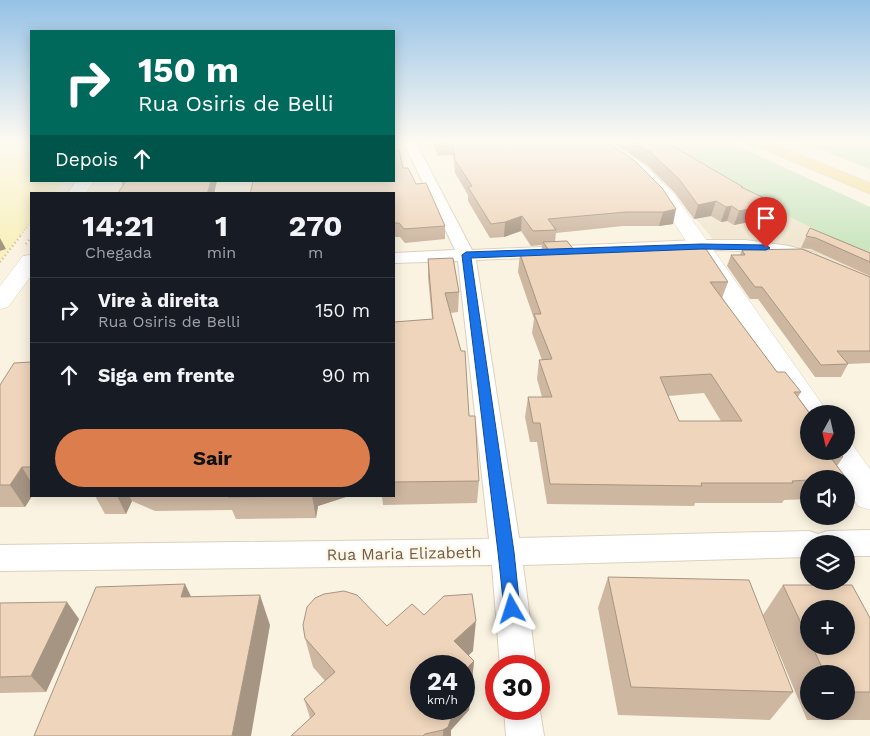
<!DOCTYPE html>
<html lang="pt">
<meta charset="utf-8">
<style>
:root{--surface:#171b24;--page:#20242c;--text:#f1f3f6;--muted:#9ea1a6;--line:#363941;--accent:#dc7d4e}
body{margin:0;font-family:"Work Sans",sans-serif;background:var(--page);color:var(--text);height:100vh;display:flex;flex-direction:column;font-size:19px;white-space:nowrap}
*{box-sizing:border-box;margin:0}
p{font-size:16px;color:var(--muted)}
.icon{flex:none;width:28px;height:28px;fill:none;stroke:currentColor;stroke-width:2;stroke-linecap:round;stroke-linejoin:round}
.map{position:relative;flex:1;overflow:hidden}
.drawer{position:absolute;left:30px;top:192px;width:365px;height:305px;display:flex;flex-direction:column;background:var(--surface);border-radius:0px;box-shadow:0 2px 12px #0003}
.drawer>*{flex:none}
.banner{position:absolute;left:30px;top:30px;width:365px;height:152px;border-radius:0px;box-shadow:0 2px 12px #0003;background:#00695c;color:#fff;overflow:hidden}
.needle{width:32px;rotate:188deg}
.fabs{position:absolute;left:800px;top:405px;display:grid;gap:10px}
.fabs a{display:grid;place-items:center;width:55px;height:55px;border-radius:50%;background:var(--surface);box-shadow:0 2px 12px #0003;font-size:25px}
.speed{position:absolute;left:410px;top:655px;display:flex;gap:10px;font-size:25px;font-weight:700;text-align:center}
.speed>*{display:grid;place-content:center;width:65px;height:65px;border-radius:50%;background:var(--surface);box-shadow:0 2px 12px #0003;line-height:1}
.speed small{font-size:12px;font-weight:400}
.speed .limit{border:8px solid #d22;background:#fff;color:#111}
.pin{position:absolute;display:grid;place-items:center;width:42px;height:42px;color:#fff;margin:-51px -21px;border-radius:50% 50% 50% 0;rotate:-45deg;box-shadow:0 0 5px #0007}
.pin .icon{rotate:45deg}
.me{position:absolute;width:55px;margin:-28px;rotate:354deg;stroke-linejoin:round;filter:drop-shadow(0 0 4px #0008)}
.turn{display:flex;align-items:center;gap:18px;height:105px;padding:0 25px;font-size:22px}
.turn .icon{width:65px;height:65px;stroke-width:2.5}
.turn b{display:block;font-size:35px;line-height:42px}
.then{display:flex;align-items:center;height:48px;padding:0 25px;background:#0003;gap:10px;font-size:19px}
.eta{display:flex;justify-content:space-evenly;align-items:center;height:85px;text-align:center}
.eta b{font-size:30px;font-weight:700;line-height:35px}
.cta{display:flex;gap:10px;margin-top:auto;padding:10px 25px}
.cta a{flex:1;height:58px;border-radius:30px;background:var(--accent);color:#111;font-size:20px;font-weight:700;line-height:58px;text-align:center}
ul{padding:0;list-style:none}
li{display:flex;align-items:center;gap:15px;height:65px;padding:0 25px;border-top:1px solid var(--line)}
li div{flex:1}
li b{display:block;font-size:19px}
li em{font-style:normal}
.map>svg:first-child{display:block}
</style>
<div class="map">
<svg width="870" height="736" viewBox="0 0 870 736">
<rect width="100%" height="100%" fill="#faf3e1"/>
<polygon fill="#f1e6d0" points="601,141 638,141 870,257 870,283 717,244 668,185"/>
<g fill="#cce6c1">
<polygon points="638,141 727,141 870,207 870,257"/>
<polygon points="799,141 870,141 870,169"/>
</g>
<polygon fill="#f8f1be" points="0,141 31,141 31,181 64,181 54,194 31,194 31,222 0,262"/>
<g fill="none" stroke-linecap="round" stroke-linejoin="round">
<defs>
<g id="street">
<polygon points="403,141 415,141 472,250 698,240 745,240 789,246 815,253 818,257 815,261 809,262 768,253 722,250 476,260 519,538 809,531 818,534 827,531 870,530 870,556 846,556 846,544 809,544 809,557 523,565 536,666 500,666 492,565 0,571 0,545 489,539 458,261 394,263 394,253 455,250"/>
<polygon points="539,705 544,736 506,736 504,709 539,709"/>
</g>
<g id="secondary">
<polygon points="592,141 609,141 646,166 674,194 829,414 809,414 809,423 803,421 660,201 634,174 594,144"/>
<polygon points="76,181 94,181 85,194 67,194"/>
<polygon points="31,255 31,276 8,307 0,309 0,286 23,256"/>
<polygon points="846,441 851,443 870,469 870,510 858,506 846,487 846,479 841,479 824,451 846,451"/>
</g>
<polygon id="primary" points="748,141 768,141 870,183 870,194 751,144"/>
</defs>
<use href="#street" stroke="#ddd0be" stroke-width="2"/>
<use href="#secondary" stroke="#dfcfba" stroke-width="1"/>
<use href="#primary" stroke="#dad4d0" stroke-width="1"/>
<polyline stroke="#d2b89f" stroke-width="2" stroke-dasharray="0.5 2.5" stroke-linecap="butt" points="21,235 31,222"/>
<g stroke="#d2b89f" stroke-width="2.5" stroke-dasharray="1 3" stroke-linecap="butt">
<polyline points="26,244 31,237"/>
<polyline points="0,262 22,234"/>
</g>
<use href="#street" fill="#fff" fill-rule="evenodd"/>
<use href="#secondary" fill="#fff" fill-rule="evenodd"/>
<use href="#primary" fill="#f5de9e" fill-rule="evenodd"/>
</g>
<g fill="#cdb7a1" fill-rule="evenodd">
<path d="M 432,141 L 606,141 L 673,224 L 659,226 L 623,226 L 556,233 L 555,242 L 574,250 L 598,252 L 728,282 L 722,298 L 777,372 L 801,392 L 798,397 L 843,457 L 837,466 L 846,478 L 846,479 L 809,479 L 809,499 L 784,500 L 782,503 L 695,503 L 694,506 L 547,504 L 537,442 L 530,442 L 525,417 L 528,397 L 542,397 L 537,379 L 539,360 L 542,360 L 532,333 L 534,319 L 518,272 L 520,254 L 541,254 L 542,245 L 531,246 L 521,231 L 504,237 L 490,238 L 468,201 L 468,195 L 455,173 L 453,155 L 438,156 ZM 704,393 L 721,421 L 679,421 L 668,396 Z"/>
<polygon points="611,141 664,141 743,188 769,218 734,225 727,221 721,222 711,216 694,219 675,193 647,165"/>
<polygon points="403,168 416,184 445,226 445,239 405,243 400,237 394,237 394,181"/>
<polygon points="121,181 217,181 123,186"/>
<polygon points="810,228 870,253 870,276 811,249 801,248"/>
<polygon points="742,250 870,277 870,363 847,364 848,364 841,377 815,377 758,299 750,299 727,266 731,255 740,255"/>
<polygon points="428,259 459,292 458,312 450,313 469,416 479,481 477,503 383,505 382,496 394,496 394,322 432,319 428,278"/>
<polygon points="31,362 32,496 25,507 0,507 0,385"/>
<polygon points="95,496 349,496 318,506 316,518 236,519 232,510 155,511 132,501 126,514 105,514"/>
<polygon points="608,577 793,692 770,720 618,715 598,608"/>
<path d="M 783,585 L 869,617 L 870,616 L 870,720 L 807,720 L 763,615 ZM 809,609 L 846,646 L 809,646 ZM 809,674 L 846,674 L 846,711 L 809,711 Z"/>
<polygon points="0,603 79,619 46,692 0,693"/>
<polygon points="424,615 473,651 468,656 474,661 469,710 451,730 451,736 291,736 310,718 304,699 325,681 313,667 305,638 387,626"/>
</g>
<g fill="#a79583">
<polygon points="211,181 217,181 214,194 207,194"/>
<polygon points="716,201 711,216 694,219 698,205"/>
<polygon points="775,203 769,218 734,225 739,211"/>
<polygon points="732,206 727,221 721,222 726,207"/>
<polygon points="676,209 673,224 659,226 663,212"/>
<polygon points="522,216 521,231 504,237 505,222"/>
<polygon points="0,238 6,249 0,251"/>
<polygon points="22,467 31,482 32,496 25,507 10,485"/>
<polygon points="117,496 129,496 132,501 126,514"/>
<polygon points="312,496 349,496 318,506 316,518"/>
<polygon points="185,584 200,615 181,597"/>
<polygon points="260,595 270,625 251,736 232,736"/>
<polygon points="67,602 79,619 46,692 31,676"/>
<polygon points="476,621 473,651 457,666 454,641"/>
<polygon points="474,661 469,710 451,730 451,736 443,736 444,712 447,709 464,709 464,671"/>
</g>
<g fill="#eed5bb" stroke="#a79583" fill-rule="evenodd">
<polygon points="437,141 606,141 636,162 662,188 676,209 663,212 626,212 548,219 556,230 533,231 522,216 505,222 491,224 468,187 472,186 455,160 453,142 438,143"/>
<polygon points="633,141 664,141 743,187 741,187 775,203 739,211 732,206 726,207 716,201 698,205 679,179 650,152"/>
<polygon points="394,149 394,151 399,150 403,168 408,168 416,184 426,183 445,226 404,229 399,223 394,223 394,194 250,194 253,181 394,181"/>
<polygon points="126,181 211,181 207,194 117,194"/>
<polygon points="810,228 870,253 870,262 816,238 806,236"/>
<path d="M 567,241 L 574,250 L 596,250 L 598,252 L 640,249 L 706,249 L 728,282 L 710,282 L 777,372 L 785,372 L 801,392 L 794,392 L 810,414 L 809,414 L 809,451 L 838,451 L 843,457 L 831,458 L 846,478 L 809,479 L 809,480 L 792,481 L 793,483 L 701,483 L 702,486 L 550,484 L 540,423 L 533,423 L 528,397 L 552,397 L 539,360 L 552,359 L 534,314 L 541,314 L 520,254 L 551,253 L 543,242 ZM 711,374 L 742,421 L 679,421 L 660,377 Z"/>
<polygon points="802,249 870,277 870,351 837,351 848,364 821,365 762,287 755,287 731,255 745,255 742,250"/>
<polygon points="453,258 459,292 445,293 461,351 465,351 469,416 475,416 479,481 394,482 394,322 433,319 428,259"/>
<polygon points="31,362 31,467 22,467 10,485 0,485 0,385 14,363"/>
<polygon points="229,496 310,496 228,497"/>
<polygon points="608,577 749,580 793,692 631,687"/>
<polygon points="185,584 181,597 260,595 232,736 34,736 96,587"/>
<polygon points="783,585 852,585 870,618 870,692 846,692 846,674 825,674 812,646 846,646 846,609 809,609 809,640"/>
<polygon points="344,591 357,595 387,626 412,604 424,615 444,596 472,594 476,621 454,641 474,661 464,671 464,666 421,666 421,709 447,709 444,712 451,719 448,727 443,730 425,734 423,736 291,736 315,714 304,699 335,672 305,638 303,625 307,607 315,598 324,594"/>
<polygon points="67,602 31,676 0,677 0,603"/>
<polygon points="464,674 472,682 464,691"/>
</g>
<linearGradient id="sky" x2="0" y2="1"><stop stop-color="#95c2e6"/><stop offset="0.58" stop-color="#fdfaf2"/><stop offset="1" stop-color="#fdfaf2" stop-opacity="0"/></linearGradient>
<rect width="870" height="244" fill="url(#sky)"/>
<polygon fill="#1a73e8" stroke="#114b97" points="701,244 766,245 770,248 766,250 701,249 471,258 514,552 520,609 518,615 512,617 506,615 504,609 498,552 462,255 466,252"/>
<g text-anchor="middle" stroke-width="4.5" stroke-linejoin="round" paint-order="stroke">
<g font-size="16" fill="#6f5b4a" stroke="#fef7e7">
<text transform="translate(404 553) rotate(-1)" y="6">Rua Maria Elizabeth</text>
</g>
</g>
</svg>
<div class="fabs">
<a><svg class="needle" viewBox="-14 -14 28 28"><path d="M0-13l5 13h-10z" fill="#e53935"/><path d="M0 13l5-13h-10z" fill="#9ea1a6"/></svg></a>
<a><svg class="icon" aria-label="sound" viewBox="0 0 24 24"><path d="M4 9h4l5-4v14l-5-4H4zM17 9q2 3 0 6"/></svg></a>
<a><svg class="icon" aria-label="layers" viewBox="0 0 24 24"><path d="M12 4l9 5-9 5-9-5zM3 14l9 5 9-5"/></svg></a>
<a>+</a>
<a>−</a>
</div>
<div class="speed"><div>24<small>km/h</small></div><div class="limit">30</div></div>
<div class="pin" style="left:766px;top:248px;background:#d93025"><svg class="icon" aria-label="arrive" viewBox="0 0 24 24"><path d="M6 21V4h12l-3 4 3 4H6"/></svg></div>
<svg class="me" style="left:512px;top:609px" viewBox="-20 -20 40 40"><path d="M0-17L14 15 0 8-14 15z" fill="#1a73e8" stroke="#fff" stroke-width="4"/></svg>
<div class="banner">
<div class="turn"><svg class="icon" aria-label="right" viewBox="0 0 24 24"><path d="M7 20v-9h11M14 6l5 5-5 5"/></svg><div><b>150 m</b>Rua Osiris de Belli</div></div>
<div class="then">Depois<svg class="icon" aria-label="ahead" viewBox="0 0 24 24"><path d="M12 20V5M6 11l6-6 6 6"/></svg></div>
</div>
<section class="drawer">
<div class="eta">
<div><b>14:21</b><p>Chegada</p></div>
<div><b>1</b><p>min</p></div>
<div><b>270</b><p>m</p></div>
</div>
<ul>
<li><svg class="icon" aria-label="right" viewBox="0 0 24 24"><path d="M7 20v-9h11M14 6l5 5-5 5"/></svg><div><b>Vire à direita</b><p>Rua Osiris de Belli</p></div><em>150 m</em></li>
<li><svg class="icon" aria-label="ahead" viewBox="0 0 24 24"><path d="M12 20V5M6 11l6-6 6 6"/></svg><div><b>Siga em frente</b></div><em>90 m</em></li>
</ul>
<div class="cta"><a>Sair</a></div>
</section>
</div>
